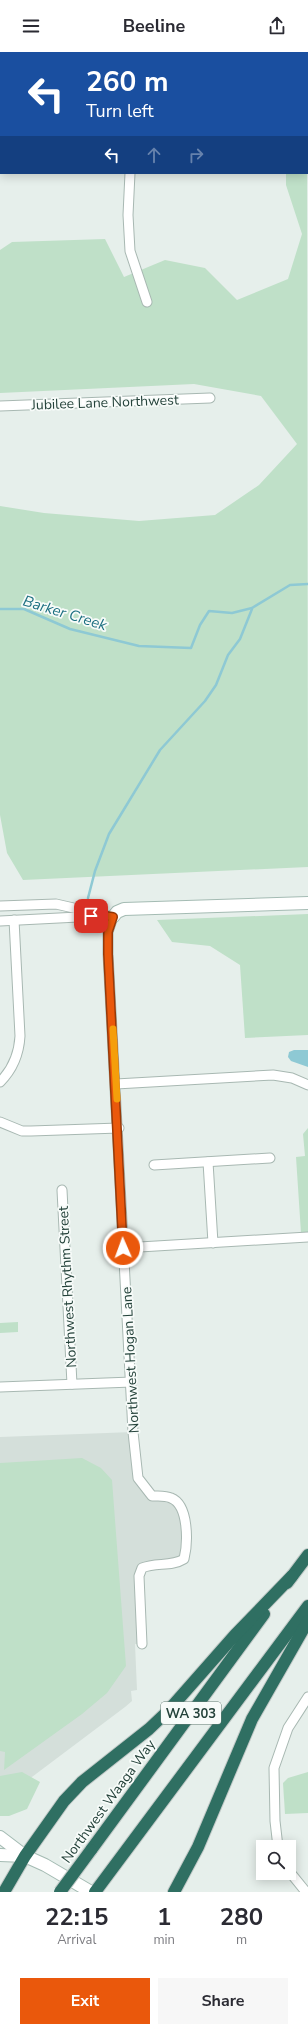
<!DOCTYPE html>
<style>
:root{--surface:#fff;--page:#f7f7f7;--text:#2b2b33;--muted:#7c7c81;--accent:#ea580c}
body{margin:0;font-family:"Nunito Sans",sans-serif;background:var(--page);color:var(--text);height:100vh;display:flex;flex-direction:column;font-size:15px;white-space:nowrap}
*{box-sizing:border-box;margin:0}
p{font-size:13px;color:var(--muted)}
.icon{flex:none;width:22px;height:22px;fill:none;stroke:currentColor;stroke-width:2;stroke-linecap:round;stroke-linejoin:round}
.map{position:relative;height:1840px;overflow:hidden}
.panel{display:flex;flex-direction:column;background:var(--surface);flex:1}
.panel>*{flex:none}
.hud{position:absolute;left:0px;top:0px;width:308px;height:122px;box-shadow:0 2px 10px #0003;background:#1a4fa0;color:#fff;overflow:hidden}
.fabs{position:absolute;left:256px;top:1788px;display:grid;gap:8px}
.fabs a{display:grid;place-items:center;width:40px;height:40px;border-radius:0px;background:var(--surface);box-shadow:0 2px 10px #0003;font-size:20px}
.pin{position:absolute;display:grid;place-items:center;width:34px;height:34px;color:#fff;margin:-17px;border-radius:8px;box-shadow:0 2px 6px #0006}
.me{position:absolute;width:44px;margin:-22px;rotate:358deg;stroke-linejoin:round;filter:drop-shadow(0 0 3px #0008)}
.turn{display:flex;align-items:center;gap:14px;height:84px;padding:0 20px;font-size:18px}
.turn .icon{width:52px;height:52px;stroke-width:2.5}
.turn b{display:block;font-size:28px;line-height:34px}
.lanes{display:flex;align-items:center;height:38px;padding:0 20px;background:#0003;justify-content:center;gap:20px;direction:ltr}
.lanes .off{opacity:.35}
.eta{display:flex;justify-content:space-evenly;align-items:center;height:68px;text-align:center}
.eta b{font-size:24px;font-weight:700;line-height:28px}
.primary-button{display:flex;gap:8px;margin-top:auto;padding:8px 20px}
.primary-button a{flex:1;height:46px;border-radius:0px;background:var(--accent);color:#fff;font-size:16px;font-weight:700;line-height:46px;text-align:center}
.primary-button a+a{background:var(--page);color:var(--text)}
header{display:flex;justify-content:space-between;align-items:center;height:52px;padding:0 20px;background:var(--surface);font-size:18px;font-weight:700}
.map>svg:first-child{display:block}
</style>
<header><svg class="icon" aria-label="menu" viewBox="0 0 24 24"><path d="M4 6h16M4 12h16M4 18h16"/></svg>Beeline<svg class="icon" aria-label="share" viewBox="0 0 24 24"><path d="M12 15V3M7 8l5-5 5 5M5 13v7h14v-7"/></svg></header>
<div class="map">
<svg width="308" height="1840" viewBox="0 0 308 1840">
<rect width="100%" height="100%" fill="#e6efeb"/>
<polygon fill="#d4dfda" points="133,1380 145,1437 170,1445 184,1462 184,1507 142,1516 142,1592 135,1592 137,1638 131,1639 132,1649 125,1655 0,1749 0,1385"/>
<g fill="#bfe0c8">
<polygon points="307,82 308,815 23,828 7,801 0,763 0,454 44,461 139,469 215,463 259,433 297,392 261,344 194,332 0,341 0,198 12,190 105,187 124,225 165,208 205,216 237,248 288,227 302,182 286,133 286,121 307,121"/>
<polygon points="308,862 308,983 245,986 240,913 210,894 172,890 157,868"/>
<polygon points="308,1076 308,1181 301,1181 296,1105 305,1104 303,1082"/>
<polygon points="18,1270 18,1280 0,1281 0,1271"/>
<polygon points="82,1406 101,1416 112,1428 126,1614 107,1641 82,1662 4,1718 5,1700 0,1699 0,1411"/>
<polygon points="22,1720 40,1730 27,1757 9,1764 0,1764 0,1724"/>
<polygon points="308,1720 308,1761 285,1762 283,1731 288,1726"/>
</g>
<polygon fill="#8ec9d4" points="294,998 308,998 308,1015 291,1009 288,1005 289,1000"/>
<g fill="none" stroke-linecap="round" stroke-linejoin="round">
<g stroke="#8ec9d4" stroke-width="2.5">
<polyline points="0,557 24,557 70,577 139,594 191,596 200,573 209,559 232,561 252,556 290,533 308,532"/>
<polyline points="88,846 95,819 109,782 160,698 205,649 216,633 228,603 240,587 252,557"/>
</g>
<defs>
<g id="street">
<polyline points="123,0 123,1"/>
<polyline points="130,121 128,163 130,199 147,250"/>
<polyline points="0,354 210,346"/>
<path d="M 0,854 L 56,852 L 113,865 L 108,880 L 108,902 L 133,1380 L 138,1426 L 152,1444 C 157,1444 165,1443 171,1446 C 189,1453 188,1491 184,1507 C 171,1515 156,1510 142,1516 L 139,1524 L 142,1592"/>
<polyline points="0,869 98,864"/>
<path d="M 0,1030 C 13,1017 19,1002 20,984 L 14,868"/>
<polyline points="116,1032 273,1023 292,1026 308,1033"/>
<polyline points="0,1070 22,1079 31,1079 119,1076"/>
<polyline points="208,1110 213,1191"/>
<polyline points="154,1113 270,1106"/>
<polyline points="62,1138 72,1332"/>
<polyline points="123,1196 308,1185"/>
<polyline points="0,1335 132,1330"/>
<polyline points="278,1795 275,1769 274,1716 288,1676 308,1645"/>
<polyline points="289,1819 306,1840"/>
</g>
<g id="secondary">
<polyline points="113,865 117,860 124,857 308,851"/>
<polyline points="0,1785 25,1804 45,1813 91,1840"/>
<polyline points="0,1803 25,1804"/>
</g>
<g id="highway">
<polyline points="287,1531 308,1503"/>
<polyline points="91,1798 264,1562"/>
<polyline points="4,1840 25,1804 64,1749 82,1730 149,1677 168,1659 235,1583 292,1524"/>
<polyline points="95,1840 308,1554"/>
<polyline points="174,1840 198,1795 252,1667 308,1569"/>
</g>
</defs>
<use href="#street" stroke="#a8b8b2" stroke-width="11"/>
<use href="#secondary" stroke="#a4bbb3" stroke-width="14"/>
<use href="#highway" stroke="#c2cac8" stroke-width="14"/>
<use href="#street" stroke="#fff" stroke-width="9"/>
<use href="#secondary" stroke="#fff" stroke-width="12"/>
<use href="#highway" stroke="#2f6f62" stroke-width="12"/>
<defs>
<polyline id="highway-bridge" points="60,1840 91,1798"/>
</defs>
<use href="#highway-bridge" stroke="#c2cac8" stroke-width="14" stroke-linecap="butt"/>
<use href="#highway-bridge" stroke="#2f6f62" stroke-width="12"/>
</g>
<g fill="none" stroke-linecap="round" stroke-linejoin="round">
<defs>
<polyline id="route" points="91,864 107,864 113,865 108,880 108,902 123,1196"/>
</defs>
<use href="#route" stroke="#983908" stroke-width="10"/>
<use href="#route" stroke="#ea580c" stroke-width="7"/>
<polyline stroke="#f59e0b" stroke-width="7" points="113,977 117,1047"/>
</g>
<g text-anchor="middle" stroke-width="3.5" stroke-linejoin="round" paint-order="stroke">
<rect fill="#f7fbf9" stroke="#637a73" stroke-width="1" x="161" y="1650" width="60" height="22" rx="3"/>
<g font-size="13" font-weight="bold" fill="#24423a">
<text x="191" y="1666">WA 303</text>
</g>
<g font-size="14" fill="#24423a" stroke="#f7fbf9">
<text transform="translate(105 350) rotate(-2)" y="5">Jubilee Lane Northwest</text>
<text transform="translate(67 1235) rotate(-93)" y="5">Northwest Rhythm Street</text>
<text transform="translate(130 1308) rotate(-93)" y="5">Northwest Hogan Lane</text>
<text transform="translate(108 1749) rotate(-54)" y="5">Northwest Waaga Way</text>
</g>
<g font-size="15" font-style="italic" fill="#1c6f80" stroke="#f7fbf9">
<text transform="translate(65 561) rotate(17)" y="5">Barker Creek</text>
</g>
</g>
</svg>
<div class="fabs">
<a><svg class="icon" aria-label="search" viewBox="0 0 24 24"><circle cx="10" cy="10" r="6"/><path d="M15 15l6 6"/></svg></a>
</div>
<div class="pin" style="left:91px;top:864px;background:#d93025"><svg class="icon" aria-label="arrive" viewBox="0 0 24 24"><path d="M6 21V4h12l-3 4 3 4H6"/></svg></div>
<svg class="me" style="left:123px;top:1196px" viewBox="-20 -20 40 40"><circle r="17" fill="#ea580c" stroke="#fff" stroke-width="3"/><path d="M0-11L8 9 0 5-8 9z" fill="#fff"/></svg>
<div class="hud">
<div class="turn"><svg class="icon" aria-label="left" viewBox="0 0 24 24"><path d="M17 20v-9H6M10 6l-5 5 5 5"/></svg><div><b>260 m</b>Turn left</div></div>
<div class="lanes"><svg class="icon" aria-label="left" viewBox="0 0 24 24"><path d="M17 20v-9H6M10 6l-5 5 5 5"/></svg><svg class="icon off" aria-label="ahead" viewBox="0 0 24 24"><path d="M12 20V5M6 11l6-6 6 6"/></svg><svg class="icon off" aria-label="right" viewBox="0 0 24 24"><path d="M7 20v-9h11M14 6l5 5-5 5"/></svg></div>
</div>
</div>
<section class="panel">
<div class="eta">
<div><b>22:15</b><p>Arrival</p></div>
<div><b>1</b><p>min</p></div>
<div><b>280</b><p>m</p></div>
</div>
<div class="primary-button"><a>Exit</a><a>Share</a></div>
</section>
